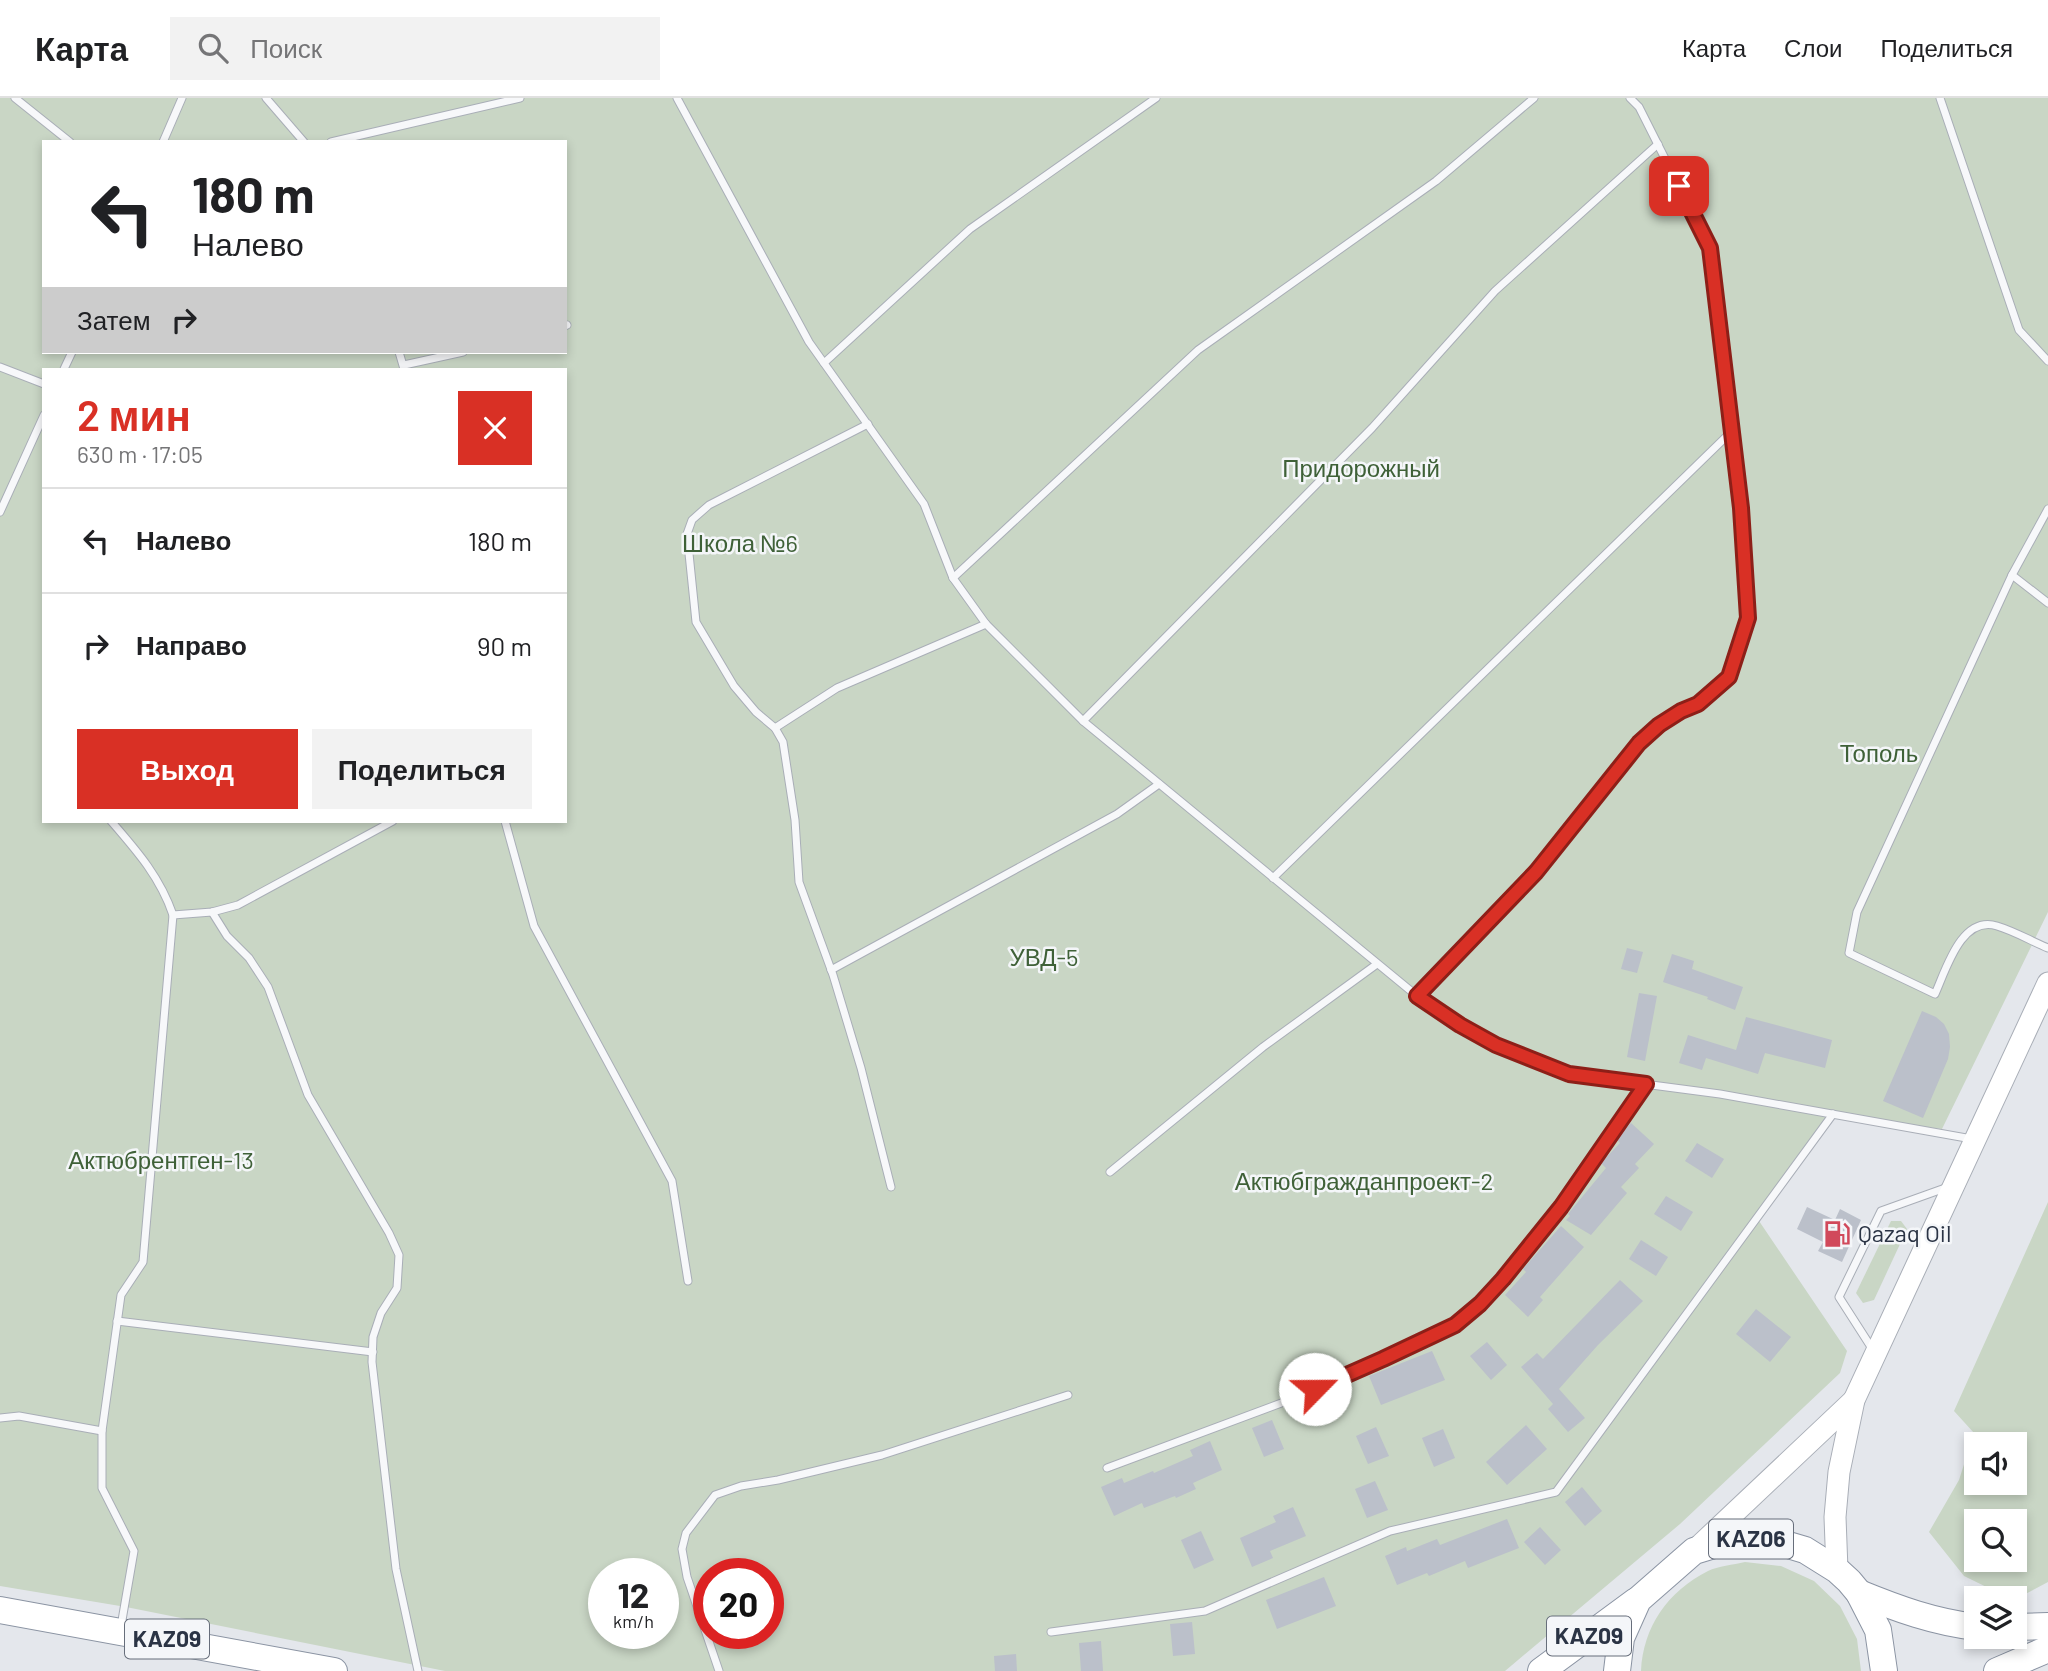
<!DOCTYPE html>
<html lang="ru">
<meta charset="utf-8">
<style>
:root{--surface:#fff;--page:#f2f2f2;--text:#202124;--muted:#757577;--line:#e0e0e0;--accent:#d93025}
body{margin:0;font-family:Barlow,sans-serif;background:var(--page);color:var(--text);height:100vh;display:flex;flex-direction:column;font-size:26px;white-space:nowrap}
*{box-sizing:border-box;margin:0}
p{font-size:23px;color:var(--muted)}
.icon{flex:none;width:38px;height:38px;fill:none;stroke:currentColor;stroke-width:2;stroke-linecap:round;stroke-linejoin:round}
.map{position:relative;flex:1;overflow:hidden}
.details{position:absolute;left:42px;top:270px;width:525px;height:455px;display:flex;flex-direction:column;background:var(--surface);border-radius:0px;box-shadow:0 4px 10px #0003}
.details>*{flex:none}
.banner{position:absolute;left:42px;top:42px;width:525px;height:214px;border-radius:0px;box-shadow:0 4px 10px #0003;background:#fff;color:var(--text);overflow:hidden}
.tools{position:absolute;left:1964px;top:1334px;display:grid;gap:14px}
.tools a{display:grid;place-items:center;width:63px;height:63px;border-radius:0px;background:var(--surface);box-shadow:0 4px 10px #0003;font-size:35px}
.speed{position:absolute;left:588px;top:1460px;display:flex;gap:14px;font-size:35px;font-weight:700;text-align:center}
.speed>*{display:grid;place-content:center;width:91px;height:91px;border-radius:50%;background:var(--surface);box-shadow:0 4px 10px #0003;line-height:1}
.speed small{font-size:18px;font-weight:400}
.speed .limit{border:10px solid #d22;background:#fff;color:#111}
.pin{position:absolute;display:grid;place-items:center;width:60px;height:60px;color:#fff;margin:-30px;border-radius:14px;box-shadow:0 4px 10px #0006}
.me{position:absolute;width:77px;margin:-38px;rotate:67deg;stroke-linejoin:round;filter:drop-shadow(0 0 5px #0008)}
.turn{display:flex;align-items:center;gap:24px;height:147px;padding:0 35px;font-size:32px}
.turn .icon{width:91px;height:91px;stroke-width:2.5}
.turn b{display:block;font-size:49px;line-height:60px}
.then{display:flex;align-items:center;height:66px;padding:0 35px;background:#0003;gap:14px;font-size:26px}
.round{display:grid;place-items:center;flex:none;width:74px;height:74px;border-radius:0px;background:var(--page)}
.summary{display:flex;align-items:center;justify-content:space-between;height:119px;padding:0 35px}
h1{font-size:42px;font-weight:600;line-height:52px;color:var(--accent)}
.cta{display:flex;gap:14px;margin-top:auto;padding:14px 35px}
.cta a{flex:1;height:80px;border-radius:0px;background:var(--accent);color:#fff;font-size:28px;font-weight:600;line-height:80px;text-align:center}
.cta a+a{background:var(--page);color:var(--text)}
ul{padding:0;list-style:none}
li{display:flex;align-items:center;gap:21px;height:105px;padding:0 35px;border-top:2px solid var(--line)}
li div{flex:1}
li b{display:block;font-size:26px}
li em{font-style:normal}
header{display:flex;align-items:center;gap:42px;box-sizing:border-box;height:98px;padding:0 35px;background:var(--surface);border-bottom:2px solid var(--line)}
header strong{font-size:33px}
nav{display:flex;gap:38px;margin-inline-start:auto;font-size:24px}
.search{width:490px;height:63px;background:var(--page);display:flex;align-items:center;gap:18px;box-sizing:border-box;padding:0 24px;border-radius:0px;color:var(--muted);font-size:26px}
.map>svg:first-child{display:block}
</style>
<header>
<strong>Карта</strong>
<div class="search"><svg class="icon" aria-label="search" viewBox="0 0 24 24"><circle cx="10" cy="10" r="6"/><path d="M15 15l6 6"/></svg>Поиск</div>
<nav><a>Карта</a><a>Слои</a><a>Поделиться</a></nav>
</header>
<div class="map">
<svg width="2048" height="1573" viewBox="0 0 2048 1573">
<rect width="100%" height="100%" fill="#e4e7ec"/>
<g fill="#c9d6c5" fill-rule="evenodd">
<path d="M 0,0 L 2048,0 L 2048,814 L 1942,1031 L 1836,1018 L 1757,1120 L 1847,1253 L 1840,1275 L 1680,1426 L 1505,1573 L 445,1573 L 126,1509 L 0,1488 ZM 44,44 L 565,44 L 565,254 L 44,254 ZM 44,271 L 565,271 L 565,723 L 44,723 ZM 604,1475 L 663,1475 L 663,1535 L 604,1535 ZM 709,1475 L 768,1475 L 768,1535 L 709,1535 Z"/>
<path d="M 2048,1104 L 2048,1484 L 2014,1502 L 2014,1500 L 2009,1500 L 1964,1478 L 1929,1434 L 1959,1382 L 1974,1335 L 1954,1313 ZM 1976,1346 L 2014,1346 L 2014,1384 L 1976,1384 ZM 1976,1423 L 2014,1423 L 2014,1461 L 1976,1461 Z"/>
<polygon points="1891,1123 1901,1123 1907,1131 1874,1202 1863,1205 1856,1195"/>
<path d="M 1745,1464 L 1781,1468 L 1814,1483 L 1840,1508 L 1857,1541 L 1861,1573 L 1641,1573 C 1643,1529 1668,1493 1708,1473 C 1718,1468 1733,1467 1745,1464 Z"/>
</g>
<g fill="#bbc0ca">
<polygon points="1627,850 1643,854 1637,875 1621,871"/>
<polygon points="1672,856 1694,863 1692,871 1743,889 1735,912 1707,901 1708,899 1663,884"/>
<polygon points="1639,895 1657,898 1645,963 1627,959"/>
<polygon points="1922,913 1936,919 1944,926 1949,936 1950,949 1948,961 1923,1020 1883,1003"/>
<polygon points="1746,919 1832,942 1825,970 1765,955 1758,976 1706,960 1702,972 1679,965 1688,937 1736,952"/>
<polygon points="1631,1025 1654,1046 1635,1066 1639,1070 1621,1089 1627,1095 1591,1137 1566,1122 1570,1118 1568,1116 1606,1070 1601,1065 1620,1045 1616,1041"/>
<polygon points="1697,1045 1724,1061 1712,1080 1685,1063"/>
<polygon points="1666,1098 1693,1114 1681,1133 1654,1116"/>
<polygon points="1807,1109 1835,1122 1840,1111 1861,1122 1842,1164 1818,1153 1823,1144 1797,1131"/>
<polygon points="1561,1128 1584,1149 1540,1199 1543,1202 1528,1219 1505,1197 1526,1174 1523,1171"/>
<polygon points="1641,1142 1668,1159 1656,1178 1629,1161"/>
<polygon points="1620,1182 1643,1203 1598,1247 1559,1291 1585,1320 1568,1334 1548,1311 1553,1306 1521,1269 1537,1255 1543,1261"/>
<polygon points="1756,1211 1791,1239 1770,1264 1736,1236"/>
<polygon points="1487,1244 1507,1267 1491,1282 1470,1258"/>
<polygon points="1432,1253 1445,1282 1381,1307 1369,1278"/>
<polygon points="1272,1322 1284,1351 1264,1359 1252,1330"/>
<polygon points="1526,1327 1547,1351 1507,1387 1486,1364"/>
<polygon points="1376,1329 1389,1358 1368,1366 1356,1338"/>
<polygon points="1443,1331 1455,1360 1434,1369 1422,1340"/>
<polygon points="1210,1343 1222,1372 1193,1385 1196,1391 1176,1400 1175,1398 1144,1410 1142,1405 1114,1418 1101,1389 1122,1380 1124,1385 1153,1373 1154,1375 1193,1358 1190,1352"/>
<polygon points="1375,1383 1388,1412 1367,1420 1355,1391"/>
<polygon points="1582,1389 1602,1413 1585,1428 1565,1404"/>
<polygon points="1293,1409 1306,1438 1270,1453 1273,1460 1252,1469 1240,1440 1276,1424 1273,1418"/>
<polygon points="1507,1421 1519,1450 1468,1470 1465,1463 1429,1478 1427,1475 1397,1487 1385,1458 1406,1449 1407,1453 1437,1441 1440,1447"/>
<polygon points="1540,1429 1561,1452 1545,1467 1524,1444"/>
<polygon points="1201,1433 1214,1462 1194,1471 1181,1442"/>
<polygon points="1324,1479 1336,1508 1277,1531 1266,1502"/>
<polygon points="1192,1524 1195,1556 1173,1558 1170,1526"/>
<polygon points="1101,1543 1103,1573 1081,1573 1079,1545"/>
<polygon points="1016,1556 1017,1573 995,1573 994,1558"/>
</g>
<g fill="none" stroke-linecap="round" stroke-linejoin="round">
<defs>
<g id="lane">
<polyline points="15,0 70,44"/>
<polyline points="266,0 304,44"/>
<polyline points="677,0 809,244 924,406 953,480 986,526 1083,623 1417,898 1460,927 1496,947 1568,976 1720,996 1972,1041"/>
<polyline points="1940,0 2019,232 2048,263"/>
<polyline points="163,44 182,0"/>
<polyline points="331,44 520,0"/>
<polyline points="565,228 567,227"/>
<polyline points="399,254 404,271"/>
<polyline points="824,265 970,131 1156,0"/>
<polyline points="404,267 463,254"/>
<polyline points="0,269 44,286"/>
<polyline points="64,271 72,254"/>
<polyline points="868,326 709,407 692,422 687,436 696,524 734,588 756,614 775,630 783,644 795,722 799,784 833,877 861,970 891,1089"/>
<polyline points="2048,411 2012,477 2048,505"/>
<polyline points="0,414 44,317"/>
<path d="M 2012,477 L 1857,814 L 1849,855 L 1935,896 C 1946,872 1961,817 1997,828 C 2014,833 2031,843 2048,850"/>
<polyline points="953,480 1198,252 1436,83 1534,0"/>
<polyline points="1083,623 1372,330 1495,193 1658,46"/>
<polyline points="775,630 837,590 986,526"/>
<path d="M 111,723 C 137,753 160,779 173,817 L 143,1164 L 121,1197 L 102,1333 L 102,1390 L 134,1453 L 121,1528"/>
<polyline points="505,723 534,828 672,1083 688,1183"/>
<polyline points="1273,780 1732,333"/>
<polyline points="212,814 227,838 249,860 268,889 308,997 389,1135 399,1157 397,1190 381,1215 373,1239 372,1264 396,1471 418,1573"/>
<polyline points="173,817 212,814 238,807 393,723"/>
<polyline points="831,872 1117,716 1159,686"/>
<polyline points="1417,898 1536,774 1639,645 1659,627 1681,613 1698,606 1729,579 1748,520 1741,410 1710,150 1639,9 1630,0"/>
<polyline points="1110,1074 1263,949 1377,866"/>
<polyline points="117,1223 373,1254"/>
<polyline points="1873,1252 1839,1199 1881,1113 1948,1089"/>
<polyline points="0,1320 19,1318 102,1333"/>
<polyline points="1107,1370 1292,1301 1383,1261 1455,1227 1480,1206 1503,1181 1561,1109 1646,986"/>
<polyline points="1051,1534 1205,1513 1390,1433 1556,1394 1833,1016"/>
<polyline points="719,1573 687,1479 682,1451 686,1435 715,1397 741,1388 778,1382 882,1357 1068,1297"/>
</g>
<g id="secondary">
<polyline points="1695,1452 1854,1302"/>
<polyline points="1837,1472 1835,1419 1839,1374 1854,1302 2048,885"/>
</g>
<g id="highway">
<path d="M 1859,1495 C 1898,1511 1934,1524 1976,1529"/>
<polyline points="0,1512 334,1573"/>
<polyline points="2014,1529 2048,1528"/>
<polyline points="1541,1573 1636,1503"/>
<polyline points="1617,1573 1621,1540 1638,1502 1694,1453 1730,1442 1768,1441 1805,1452 1837,1472 1849,1483 1859,1495 1878,1532 1884,1573"/>
<polyline points="1997,1573 2048,1551"/>
</g>
</defs>
<use href="#lane" stroke="#a9aeb7" stroke-width="9"/>
<use href="#secondary" stroke="#a9aeb7" stroke-width="23"/>
<use href="#highway" stroke="#8b94a3" stroke-width="28"/>
<use href="#lane" stroke="#f7f8fa" stroke-width="7"/>
<use href="#secondary" stroke="#fff" stroke-width="21"/>
<use href="#highway" stroke="#fff" stroke-width="26"/>
</g>
<g fill="none" stroke-linecap="round" stroke-linejoin="round">
<defs>
<polyline id="route" points="1315,1291 1383,1261 1455,1227 1480,1206 1503,1181 1561,1109 1646,986 1569,976 1496,947 1460,927 1417,898 1536,774 1639,645 1659,627 1681,613 1698,606 1729,579 1748,520 1741,410 1710,150 1679,88"/>
</defs>
<use href="#route" stroke="#8d1f18" stroke-width="18"/>
<use href="#route" stroke="#d93025" stroke-width="12"/>
</g>
<defs>
<symbol id="fuel-bare" viewBox="-9 -9 18 18"><path d="M-5.5-6h7V0h2V4h1.3V-2.5L3-4.5l.8-.8L6-3V5H2.5V1h-1V6h-7ZM-4.2-4.7v3.2H.2V-4.7Z" fill="#d1495b" stroke="#f4f6f9" stroke-width="2.5" paint-order="stroke"/></symbol>
</defs>
<g fill-rule="evenodd">
<use href="#fuel-bare" x="1818" y="1117" width="38" height="38"/>
</g>
<g text-anchor="middle" stroke-width="5" stroke-linejoin="round" paint-order="stroke">
<g fill="#f4f6f9" stroke="#676e7b" stroke-width="2">
<rect x="1709" y="1421.5" width="84" height="39" rx="5"/>
<rect x="1547" y="1518.5" width="84" height="39" rx="5"/>
<rect x="125" y="1521.5" width="84" height="39" rx="5"/>
</g>
<g font-size="23" font-weight="bold" fill="#2b3445">
<text x="1751" y="1449">KАZ06</text>
<text x="1589" y="1546">KAZ09</text>
<text x="167" y="1549">KAZ09</text>
</g>
<g font-size="24" fill="#3f6138" stroke="#f4f6f9">
<text x="1361" y="379">Придорожный</text>
<text x="740" y="454">Школа №6</text>
<text x="1879" y="664">Тополь</text>
<text x="1044" y="868">УВД-5</text>
<text x="161" y="1071">Актюбрентген-13</text>
<text x="1364" y="1092">Актюбгражданпроект-2</text>
</g>
<g font-size="24" fill="#2b3445" stroke="#f4f6f9" text-anchor="start">
<text x="1858" y="1144">Qazaq Oil</text>
</g>
</g>
</svg>
<div class="tools">
<a><svg class="icon" aria-label="sound" viewBox="0 0 24 24"><path d="M4 9h4l5-4v14l-5-4H4zM17 9q2 3 0 6"/></svg></a>
<a><svg class="icon" aria-label="search" viewBox="0 0 24 24"><circle cx="10" cy="10" r="6"/><path d="M15 15l6 6"/></svg></a>
<a><svg class="icon" aria-label="layers" viewBox="0 0 24 24"><path d="M12 4l9 5-9 5-9-5zM3 14l9 5 9-5"/></svg></a>
</div>
<div class="speed"><div>12<small>km/h</small></div><div class="limit">20</div></div>
<div class="pin" style="left:1679px;top:88px;background:#d93025"><svg class="icon" aria-label="arrive" viewBox="0 0 24 24"><path d="M6 21V4h12l-3 4 3 4H6"/></svg></div>
<svg class="me" style="left:1315px;top:1291px" viewBox="-20 -20 40 40"><circle r="19" fill="#fff"/><path d="M0-13L10 11 0 6-10 11z" fill="#d93025"/></svg>
<div class="banner">
<div class="turn"><svg class="icon" aria-label="left" viewBox="0 0 24 24"><path d="M17 20v-9H6M10 6l-5 5 5 5"/></svg><div><b>180 m</b>Налево</div></div>
<div class="then">Затем<svg class="icon" aria-label="right" viewBox="0 0 24 24"><path d="M7 20v-9h11M14 6l5 5-5 5"/></svg></div>
</div>
<section class="details">
<div class="summary"><div><h1>2 мин</h1><p>630 m · 17:05</p></div><a class="round" style="background:#d93025;color:#fff"><svg class="icon" aria-label="close" viewBox="0 0 24 24"><path d="M6 6l12 12M18 6L6 18"/></svg></a></div>
<ul>
<li><svg class="icon" aria-label="left" viewBox="0 0 24 24"><path d="M17 20v-9H6M10 6l-5 5 5 5"/></svg><div><b>Налево</b></div><em>180 m</em></li>
<li><svg class="icon" aria-label="right" viewBox="0 0 24 24"><path d="M7 20v-9h11M14 6l5 5-5 5"/></svg><div><b>Направо</b></div><em>90 m</em></li>
</ul>
<div class="cta"><a>Выход</a><a>Поделиться</a></div>
</section>
</div>
